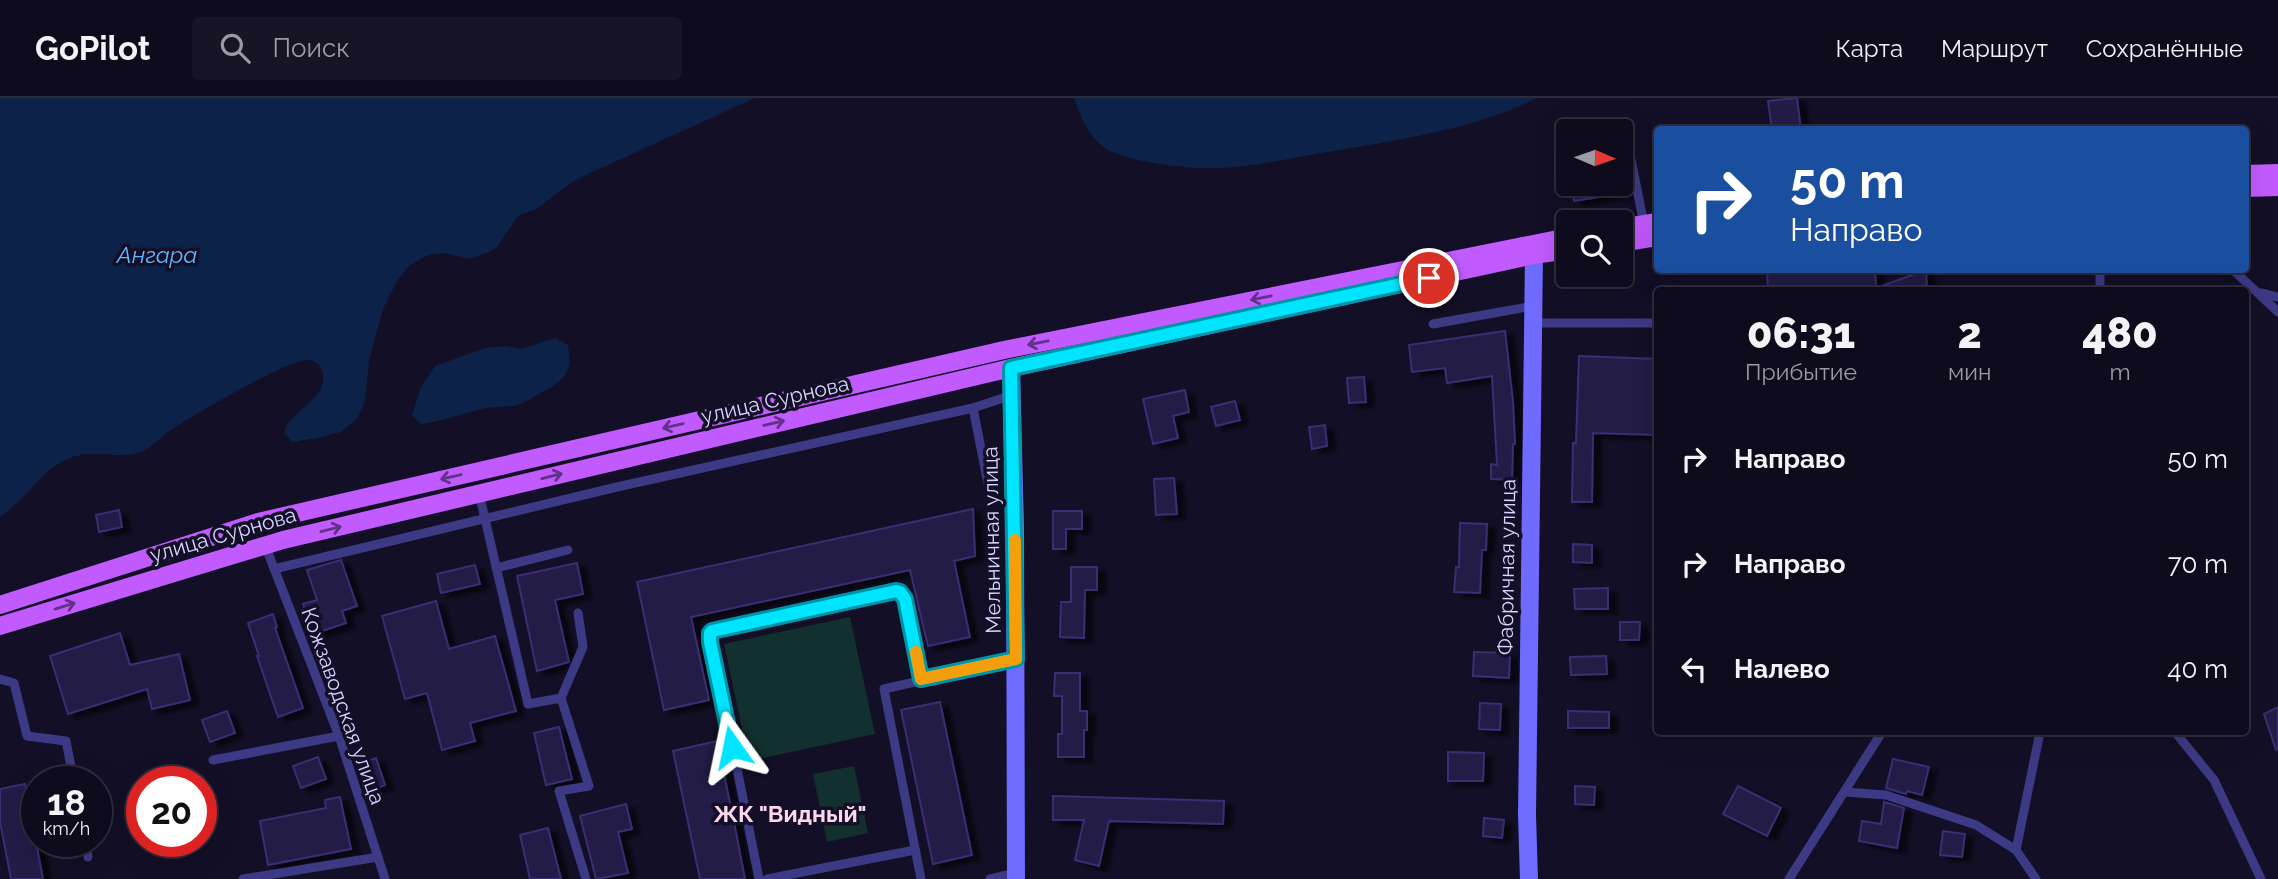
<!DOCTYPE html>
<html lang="ru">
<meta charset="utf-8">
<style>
:root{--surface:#0e0b1c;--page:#171425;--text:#f1f3f6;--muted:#9b9ba3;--line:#2e2b3b}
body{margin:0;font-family:Raleway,sans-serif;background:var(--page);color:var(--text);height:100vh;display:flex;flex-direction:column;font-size:26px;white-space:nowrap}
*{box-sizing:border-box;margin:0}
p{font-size:23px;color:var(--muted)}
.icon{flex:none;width:38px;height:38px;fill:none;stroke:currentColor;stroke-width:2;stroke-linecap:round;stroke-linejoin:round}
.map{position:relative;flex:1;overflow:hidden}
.sheet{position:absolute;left:1654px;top:189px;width:595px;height:448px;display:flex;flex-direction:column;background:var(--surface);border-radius:7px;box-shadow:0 7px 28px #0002,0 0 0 2px var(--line)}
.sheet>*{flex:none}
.top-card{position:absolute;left:1654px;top:28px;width:595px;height:147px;border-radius:7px;box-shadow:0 7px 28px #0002,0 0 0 2px var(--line);background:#1a4fa0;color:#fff;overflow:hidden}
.needle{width:46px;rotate:92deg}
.tools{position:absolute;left:1556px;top:21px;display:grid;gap:14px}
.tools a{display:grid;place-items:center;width:77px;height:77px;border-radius:7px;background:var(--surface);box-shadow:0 7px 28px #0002,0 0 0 2px var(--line);font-size:35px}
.speed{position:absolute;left:21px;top:668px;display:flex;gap:14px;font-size:35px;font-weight:700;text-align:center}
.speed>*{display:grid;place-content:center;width:91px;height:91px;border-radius:50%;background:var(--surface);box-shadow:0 7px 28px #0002,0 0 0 2px var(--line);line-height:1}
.speed small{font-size:18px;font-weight:400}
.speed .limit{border:10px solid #d22;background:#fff;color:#111}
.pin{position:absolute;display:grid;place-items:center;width:60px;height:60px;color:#fff;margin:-30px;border:4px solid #fff;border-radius:50%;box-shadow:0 2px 7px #0007}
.me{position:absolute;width:77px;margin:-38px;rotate:348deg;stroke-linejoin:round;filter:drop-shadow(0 0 5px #0008)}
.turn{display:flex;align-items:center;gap:24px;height:147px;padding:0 21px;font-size:32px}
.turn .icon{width:91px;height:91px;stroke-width:2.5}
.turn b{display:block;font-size:49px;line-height:60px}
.eta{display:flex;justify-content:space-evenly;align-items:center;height:119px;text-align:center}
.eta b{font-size:42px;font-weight:800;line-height:49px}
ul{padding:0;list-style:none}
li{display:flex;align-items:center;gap:21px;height:105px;padding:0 21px}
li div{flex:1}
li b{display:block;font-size:26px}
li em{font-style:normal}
header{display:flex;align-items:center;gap:42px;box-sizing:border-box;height:98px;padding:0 35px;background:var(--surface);border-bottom:2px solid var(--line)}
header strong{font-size:33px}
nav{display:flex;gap:38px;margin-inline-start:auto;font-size:24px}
.search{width:490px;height:63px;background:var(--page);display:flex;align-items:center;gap:18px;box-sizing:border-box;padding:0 24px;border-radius:7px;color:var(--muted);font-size:26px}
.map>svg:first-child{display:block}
</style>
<header>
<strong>GoPilot</strong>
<div class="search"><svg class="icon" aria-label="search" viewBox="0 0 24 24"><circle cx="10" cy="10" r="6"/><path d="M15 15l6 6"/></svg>Поиск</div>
<nav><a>Карта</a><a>Маршрут</a><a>Сохранённые</a></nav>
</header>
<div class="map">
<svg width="2278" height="781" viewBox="0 0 2278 781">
<defs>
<filter id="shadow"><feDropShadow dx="8" dy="4.5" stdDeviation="2" flood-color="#0009"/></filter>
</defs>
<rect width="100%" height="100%" fill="#130f26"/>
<g fill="#12302f">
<polygon points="850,519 875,636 749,663 724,546"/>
<polygon points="854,668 868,735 827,744 813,676"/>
</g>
<g fill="#0c2248">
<path d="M 0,0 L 755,0 L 575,82 L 536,111 L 518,118 L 496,150 L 486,155 L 470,161 L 444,155 L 434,156 L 426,158 L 409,168 L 397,183 L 383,211 L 369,263 L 365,303 L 357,321 L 341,334 L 318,340 L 292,344 L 284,335 C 289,311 334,299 321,270 C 319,266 313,262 308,262 C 293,262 250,286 235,294 C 213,306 191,319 171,332 C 161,338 152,350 141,354 C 114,363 91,348 63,363 C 44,373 35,388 20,402 C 14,408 7,414 0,419 Z"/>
<path d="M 1074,0 L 1537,0 C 1470,33 1395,42 1322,55 C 1281,62 1238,72 1196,70 C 1176,69 1124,62 1108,52 C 1090,41 1080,19 1074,0 Z"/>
<path d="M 555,240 L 568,247 C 573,274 566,281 543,294 C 535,298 527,304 518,307 C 508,310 496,308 486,310 C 464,315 443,323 421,326 L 412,317 L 421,289 L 435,268 L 485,250 L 506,248 L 521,251 Z"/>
</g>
<g fill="#241b47" stroke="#3b2d73" stroke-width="2" filter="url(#shadow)">
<polygon points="1797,0 1801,32 1772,32 1768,3"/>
<polygon points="1592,86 1629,86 1630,94 1574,103 1572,89"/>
<polygon points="1767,172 1875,172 1876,190 1926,172 1927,192 1768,192"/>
<polygon points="1505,233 1513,304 1515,346 1513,346 1512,382 1491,381 1491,366 1497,367 1492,278 1447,285 1445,270 1412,274 1409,247"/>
<polygon points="1579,258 1657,261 1657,337 1593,335 1592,404 1572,404 1573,345 1576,345"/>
<polygon points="1364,279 1366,304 1349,305 1347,280"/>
<polygon points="1185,292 1189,314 1173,318 1178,340 1153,346 1143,301"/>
<polygon points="1235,303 1240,322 1216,328 1211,309"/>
<polygon points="1325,327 1327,348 1312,351 1309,329"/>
<polygon points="1174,380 1177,416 1156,417 1154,381"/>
<polygon points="973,411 975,458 954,463 970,539 928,548 910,472 691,519 709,602 664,612 637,484"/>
<polygon points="119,412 122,429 99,434 96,417"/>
<polygon points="1053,413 1082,413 1082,431 1066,431 1066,451 1053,451"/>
<polygon points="1460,425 1487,426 1486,452 1482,452 1480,495 1454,494 1456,469 1459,469"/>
<polygon points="1573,446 1592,447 1592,465 1573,464"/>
<polygon points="341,462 357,508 342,513 346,525 313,536 303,506 317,502 307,472"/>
<polygon points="577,465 583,496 555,502 569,564 537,573 517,478"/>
<polygon points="475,467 480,486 441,495 437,476"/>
<polygon points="1071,469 1097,469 1097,492 1085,492 1084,540 1060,539 1061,504 1071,504"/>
<polygon points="1608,490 1608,511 1575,511 1574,491"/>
<polygon points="436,503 449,551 495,538 516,613 470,625 475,643 442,652 427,595 405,601 382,518"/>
<polygon points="273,516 277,529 275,530 303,610 278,619 257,558 259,558 248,525"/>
<polygon points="1620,524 1640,524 1639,542 1620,542"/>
<polygon points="120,535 130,567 179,556 190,602 152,611 147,591 68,616 50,558"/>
<polygon points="1474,554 1510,555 1509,580 1473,578"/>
<polygon points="1606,558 1607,576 1571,577 1570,559"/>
<polygon points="1055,575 1080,575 1080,613 1087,613 1087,632 1084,632 1084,659 1058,659 1058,636 1062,636 1062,598 1054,598"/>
<polygon points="940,604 972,757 933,766 901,612"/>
<polygon points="1480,605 1501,606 1500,632 1479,631"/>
<polygon points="2278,609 2278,651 2276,652 2264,616"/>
<polygon points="227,613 235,635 210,644 202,622"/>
<polygon points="1568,613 1609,614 1609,630 1568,630"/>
<polygon points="559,629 572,681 546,687 534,635"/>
<polygon points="717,643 733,719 745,781 700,781 673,653"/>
<polygon points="1448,654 1484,655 1483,683 1448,683"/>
<polygon points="318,659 326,681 301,690 293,668"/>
<polygon points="376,660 385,687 370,693 360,666"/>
<polygon points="1893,661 1929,669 1922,697 1907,693 1906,696 1886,690"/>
<polygon points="25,686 43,781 11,781 0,724 0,691"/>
<polygon points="1575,688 1595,689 1594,707 1575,706"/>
<polygon points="1738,688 1781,710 1767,738 1723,716"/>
<polygon points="1053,698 1224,703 1223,726 1109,723 1099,768 1075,762 1084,722 1053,722"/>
<polygon points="340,699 351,751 268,767 260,723 326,710 325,702"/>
<polygon points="1884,704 1904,710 1897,750 1859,743 1862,723 1881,726"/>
<polygon points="626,706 632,731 618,734 628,775 596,781 580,718"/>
<polygon points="1484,720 1504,722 1502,740 1483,738"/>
<polygon points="548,730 561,781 530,781 520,737"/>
<polygon points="1943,733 1965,736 1962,759 1940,757"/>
</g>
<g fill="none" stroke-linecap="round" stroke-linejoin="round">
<g stroke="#3d3a85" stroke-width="9">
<polyline points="1628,47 1644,126"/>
<polyline points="2100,172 2100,192"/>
<polyline points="2233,172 2278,214"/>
<polyline points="2261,195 2278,199"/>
<polyline points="1533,225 1657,225"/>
<polyline points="1433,226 1533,208"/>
<polyline points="479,395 528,606 561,600 589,688 559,693 586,781"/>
<polyline points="990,396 973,310 1012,297"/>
<polyline points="265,447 339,638 385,781"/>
<polyline points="496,470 568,452"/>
<polyline points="274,471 617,389 973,310"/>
<polyline points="0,581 14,585 27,638 66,643 74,684"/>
<polyline points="561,600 583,549 578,515"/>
<polyline points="2175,634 2214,682 2261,781"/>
<polyline points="213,662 339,638"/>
<polyline points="1845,694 1886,697 1976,727 2016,752 2036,781"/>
<polyline points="85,744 88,759"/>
<polyline points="2016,752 2040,634"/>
<polyline points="243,781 378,759"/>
<polyline points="759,781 710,535 892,494 900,494 905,501 921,581"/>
<polyline points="767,781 915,752"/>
<polyline points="921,781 884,591 1016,561"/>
<polyline points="990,781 1016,775"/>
<polyline points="1789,781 1882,634"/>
</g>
<g stroke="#6f6bff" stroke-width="18">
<polyline points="1011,270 1015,430 1016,781"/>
<polyline points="1529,781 1527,717 1534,157"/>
</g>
<g stroke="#c25bff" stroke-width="18">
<polyline points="2245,76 2278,75"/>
<polyline points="2245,90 2278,89"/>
<polyline points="1620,130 1657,124"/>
<polyline points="1620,145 1657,139"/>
<polyline points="0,507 258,424 1004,252 1568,139"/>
<polyline points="0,528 283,442 1011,270 1534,157 1568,152"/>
</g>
</g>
<defs><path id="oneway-shaft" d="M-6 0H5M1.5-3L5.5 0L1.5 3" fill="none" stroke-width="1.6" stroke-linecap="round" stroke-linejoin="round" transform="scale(1.75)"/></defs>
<g stroke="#623188">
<use href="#oneway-shaft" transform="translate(1261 200) rotate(169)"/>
<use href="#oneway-shaft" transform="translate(1038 245) rotate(169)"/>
<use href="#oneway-shaft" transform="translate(774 325) rotate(-13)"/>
<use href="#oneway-shaft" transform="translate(673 328) rotate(167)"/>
<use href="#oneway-shaft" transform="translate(552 378) rotate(-14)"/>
<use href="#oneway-shaft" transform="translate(451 379) rotate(167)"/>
<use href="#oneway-shaft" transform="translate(331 431) rotate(-14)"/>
<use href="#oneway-shaft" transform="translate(65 508) rotate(-17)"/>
</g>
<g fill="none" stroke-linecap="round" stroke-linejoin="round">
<defs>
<polyline id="route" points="732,649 710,544 710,535 712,533 896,493 900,494 905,501 921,581 1016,561 1011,270 1429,180"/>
</defs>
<use href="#route" stroke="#0095a6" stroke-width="18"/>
<use href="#route" stroke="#00e5ff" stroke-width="12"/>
<polyline stroke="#f59e0b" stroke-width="12" points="916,554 921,581 1016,561 1015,442"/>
</g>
<g text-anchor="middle" stroke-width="7" stroke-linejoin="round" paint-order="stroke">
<g font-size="21" fill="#d9d4ff" stroke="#130f26">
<text transform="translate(775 302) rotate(-13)" y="7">улица Сурнова</text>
<text transform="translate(223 437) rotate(-16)" y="7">улица Сурнова</text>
<text transform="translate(992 442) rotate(-91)" y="7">Мельничная улица</text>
<text transform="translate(1507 469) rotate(-89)" y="7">Фабричная улица</text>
<text transform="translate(343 608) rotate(70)" y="7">Кожзаводская улица</text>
</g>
<g font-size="23" font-style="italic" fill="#62b6ff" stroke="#130f26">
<text x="157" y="165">Ангара</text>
</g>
<g font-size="23" font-weight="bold" fill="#ffd6f0" stroke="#130f26">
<text x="790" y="724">ЖК "Видный"</text>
</g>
</g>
</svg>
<div class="tools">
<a><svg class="needle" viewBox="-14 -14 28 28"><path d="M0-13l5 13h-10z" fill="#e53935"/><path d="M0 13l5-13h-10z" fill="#9b9ba3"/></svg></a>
<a><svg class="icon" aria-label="search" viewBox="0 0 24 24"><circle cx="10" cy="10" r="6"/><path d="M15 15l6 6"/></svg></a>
</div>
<div class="speed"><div>18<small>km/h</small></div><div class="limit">20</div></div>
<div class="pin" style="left:1429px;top:180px;background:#d93025"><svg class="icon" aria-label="arrive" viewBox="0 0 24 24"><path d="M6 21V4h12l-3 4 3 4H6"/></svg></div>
<svg class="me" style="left:732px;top:649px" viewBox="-20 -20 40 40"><path d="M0-17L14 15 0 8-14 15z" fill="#00e5ff" stroke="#fff" stroke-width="4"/></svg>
<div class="top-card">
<div class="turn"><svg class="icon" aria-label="right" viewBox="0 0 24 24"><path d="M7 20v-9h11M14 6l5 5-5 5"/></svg><div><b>50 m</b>Направо</div></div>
</div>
<section class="sheet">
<div class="eta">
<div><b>06:31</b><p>Прибытие</p></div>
<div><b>2</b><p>мин</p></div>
<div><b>480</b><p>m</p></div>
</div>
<ul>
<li><svg class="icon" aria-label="right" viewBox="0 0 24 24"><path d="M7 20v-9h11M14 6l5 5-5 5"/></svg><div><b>Направо</b></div><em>50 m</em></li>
<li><svg class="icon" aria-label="right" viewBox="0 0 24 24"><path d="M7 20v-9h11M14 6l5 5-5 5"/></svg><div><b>Направо</b></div><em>70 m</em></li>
<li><svg class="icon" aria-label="left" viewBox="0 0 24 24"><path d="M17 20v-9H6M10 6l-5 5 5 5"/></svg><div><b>Налево</b></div><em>40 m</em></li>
</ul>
</section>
</div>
